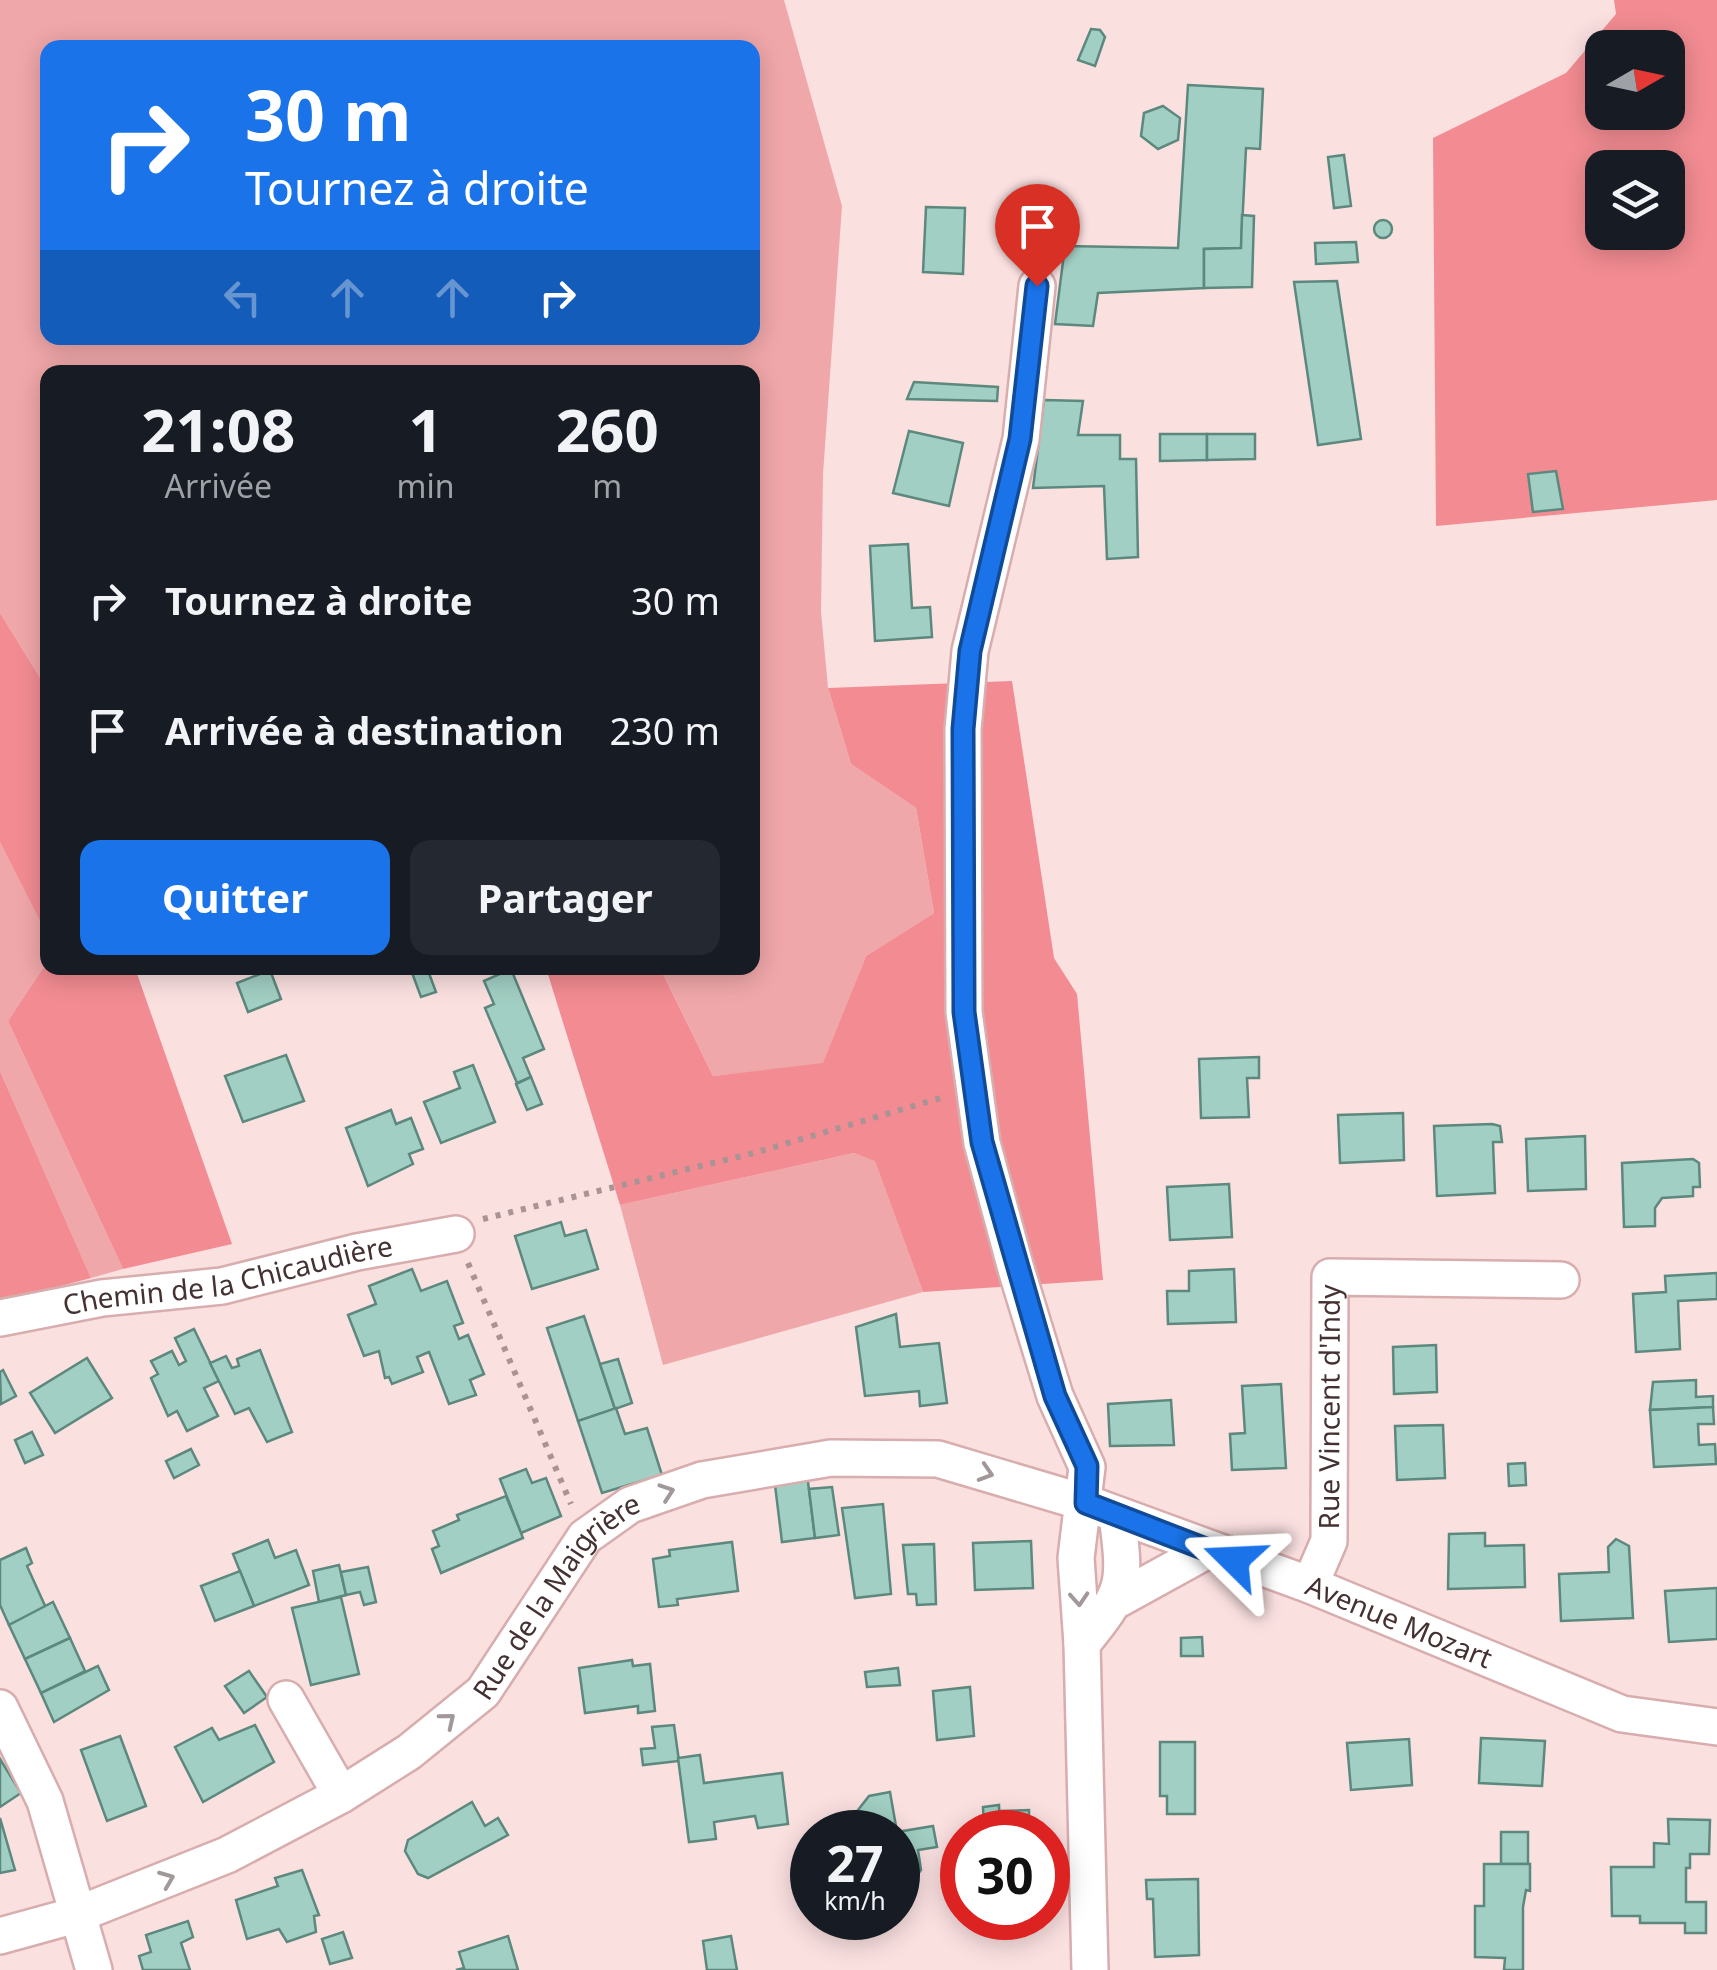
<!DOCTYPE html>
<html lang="fr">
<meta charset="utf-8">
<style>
:root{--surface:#171b24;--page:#242831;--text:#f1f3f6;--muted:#9ea1a6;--accent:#1a73e8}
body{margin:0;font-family:"Noto Sans",sans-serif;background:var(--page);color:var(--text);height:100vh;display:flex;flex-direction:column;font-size:38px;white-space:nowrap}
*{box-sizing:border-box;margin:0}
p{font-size:32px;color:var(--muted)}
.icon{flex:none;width:55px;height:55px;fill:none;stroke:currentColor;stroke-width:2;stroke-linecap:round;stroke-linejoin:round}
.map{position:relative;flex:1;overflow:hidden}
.details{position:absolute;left:40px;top:365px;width:720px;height:610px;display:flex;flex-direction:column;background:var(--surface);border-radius:20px;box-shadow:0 5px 25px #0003}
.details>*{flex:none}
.banner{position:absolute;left:40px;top:40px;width:720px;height:305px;border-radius:20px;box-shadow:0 5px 25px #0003;background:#1a73e8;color:#fff;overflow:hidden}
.needle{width:65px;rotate:81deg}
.controls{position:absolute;left:1585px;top:30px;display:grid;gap:20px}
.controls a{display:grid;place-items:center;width:100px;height:100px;border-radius:20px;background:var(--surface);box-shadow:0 5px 25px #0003;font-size:50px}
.speed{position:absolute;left:790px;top:1810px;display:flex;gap:20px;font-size:50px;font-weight:700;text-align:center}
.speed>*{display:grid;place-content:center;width:130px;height:130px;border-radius:50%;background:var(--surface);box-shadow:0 5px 25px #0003;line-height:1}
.speed small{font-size:25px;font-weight:400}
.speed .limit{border:15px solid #d22;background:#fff;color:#111}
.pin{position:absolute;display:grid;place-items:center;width:85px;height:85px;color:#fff;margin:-102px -42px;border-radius:50% 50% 50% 0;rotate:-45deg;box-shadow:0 0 10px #0007}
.pin .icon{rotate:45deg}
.me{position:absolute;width:110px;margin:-55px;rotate:291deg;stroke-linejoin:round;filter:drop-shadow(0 0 8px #0008)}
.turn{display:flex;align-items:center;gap:35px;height:210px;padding:0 40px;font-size:45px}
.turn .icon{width:130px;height:130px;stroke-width:2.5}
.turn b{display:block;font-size:70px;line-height:85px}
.lanes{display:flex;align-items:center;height:95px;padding:0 40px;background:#0003;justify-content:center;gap:50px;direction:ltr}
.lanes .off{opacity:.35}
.eta{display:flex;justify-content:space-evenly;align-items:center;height:170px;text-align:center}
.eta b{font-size:60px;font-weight:700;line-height:70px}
.cta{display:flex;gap:20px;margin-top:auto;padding:20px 40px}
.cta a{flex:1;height:115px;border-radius:20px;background:var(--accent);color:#fff;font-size:40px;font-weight:700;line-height:115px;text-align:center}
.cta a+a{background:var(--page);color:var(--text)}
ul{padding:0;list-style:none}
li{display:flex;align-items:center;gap:30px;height:130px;padding:0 40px}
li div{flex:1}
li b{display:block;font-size:38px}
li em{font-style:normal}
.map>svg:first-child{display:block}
</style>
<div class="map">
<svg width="1717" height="1970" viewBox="0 0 1717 1970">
<rect width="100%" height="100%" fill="#fbe0e0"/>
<g fill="#f0a7a9" fill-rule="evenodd">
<path d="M 0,0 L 784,0 L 842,206 L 823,474 L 821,612 L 828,688 L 851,764 L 916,808 L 934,913 L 866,956 L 823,1064 L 713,1076 L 660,968 L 752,968 L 752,372 L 48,372 L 47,689 L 0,613 ZM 48,48 L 752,48 L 752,338 L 48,338 Z"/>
<polygon points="0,842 48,934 47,962 8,1021 123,1269 91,1278 0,1071"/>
<polygon points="854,1153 875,1160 923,1292 663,1365 620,1205"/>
</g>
<g fill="#f28c92" fill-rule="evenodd">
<path d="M 1614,0 L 1717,0 L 1717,500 L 1436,526 L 1433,138 L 1566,73 L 1616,14 ZM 1602,48 L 1668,48 L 1668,112 L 1602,112 ZM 1602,168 L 1668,168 L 1668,232 L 1602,232 Z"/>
<polygon points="0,613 47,689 47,934 0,842"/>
<polygon points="1012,681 1054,958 1077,994 1103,1280 923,1292 875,1161 854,1153 620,1205 546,968 660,968 713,1076 823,1063 866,956 934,913 916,808 851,764 828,688"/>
<polygon points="47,962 48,968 135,968 232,1244 123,1269 8,1021"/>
<polygon points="0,1071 91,1278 0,1302"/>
</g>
<g fill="#a2cfc3" stroke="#5d887e" stroke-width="2.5">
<polygon points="1091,29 1100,30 1105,37 1095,66 1078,60"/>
<polygon points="1188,85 1263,89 1260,149 1246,148 1241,248 1204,249 1204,288 1098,293 1093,326 1055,324 1065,246 1178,248"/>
<polygon points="1163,106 1180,118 1178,140 1158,149 1141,136 1144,113"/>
<polygon points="1344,155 1351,206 1334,208 1328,157"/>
<polygon points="926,207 965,208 963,274 923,272"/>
<polygon points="1242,215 1254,216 1252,287 1204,288 1204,249 1241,248"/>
<circle cx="1383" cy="229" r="9"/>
<polygon points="1356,242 1358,262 1316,264 1315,243"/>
<polygon points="1337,281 1361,439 1318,445 1294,282"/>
<polygon points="914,382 998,387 997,401 907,399"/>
<polygon points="1044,400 1083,401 1078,435 1120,435 1120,459 1136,459 1138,557 1107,559 1104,486 1033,488"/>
<polygon points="909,431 963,443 949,506 893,493"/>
<polygon points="1160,434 1207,434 1207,460 1160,461"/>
<polygon points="1207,434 1255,434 1255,459 1207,460"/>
<polygon points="1556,471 1563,509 1533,512 1528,474"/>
<polygon points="908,544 912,608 930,607 932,637 875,641 870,546"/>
<polygon points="427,968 436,992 421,997 411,970"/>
<polygon points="511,969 544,1049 523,1058 531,1077 517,1083 485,1008 494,1004 484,981"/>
<polygon points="270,970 281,999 248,1012 237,983"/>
<polygon points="286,1055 304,1101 243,1122 225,1076"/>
<polygon points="1259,1057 1259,1078 1247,1078 1249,1117 1201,1118 1199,1059"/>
<polygon points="473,1065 495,1122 441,1143 424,1102 460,1088 454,1072"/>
<polygon points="531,1077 542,1104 527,1110 516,1084"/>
<polygon points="391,1110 396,1124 411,1118 423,1149 409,1154 413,1164 368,1186 346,1128"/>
<polygon points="1403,1113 1404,1160 1340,1163 1338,1115"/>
<polygon points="1492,1124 1500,1126 1502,1142 1493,1142 1495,1193 1437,1196 1434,1126"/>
<polygon points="1585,1136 1586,1189 1528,1191 1526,1139"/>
<polygon points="1693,1159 1699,1163 1700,1187 1693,1187 1693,1196 1662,1198 1655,1208 1655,1226 1624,1227 1622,1163"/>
<polygon points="1229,1184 1232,1237 1170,1240 1167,1187"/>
<polygon points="561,1222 565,1236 586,1230 598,1269 532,1289 515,1236"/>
<polygon points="412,1269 421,1291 447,1281 463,1323 454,1326 459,1339 468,1335 484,1374 470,1380 476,1395 449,1404 429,1352 417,1357 423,1372 392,1384 389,1377 385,1378 379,1351 364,1356 348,1315 376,1304 369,1286"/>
<polygon points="1234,1269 1236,1322 1168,1324 1167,1291 1189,1291 1189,1271"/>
<polygon points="1717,1273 1717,1299 1678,1301 1680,1349 1636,1352 1633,1294 1666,1292 1665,1276"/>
<polygon points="896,1314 900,1347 939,1343 947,1403 920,1406 919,1391 865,1396 856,1327"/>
<polygon points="584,1316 615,1409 578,1421 547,1328"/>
<polygon points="194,1329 219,1381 204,1388 218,1416 187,1431 177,1411 168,1416 151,1378 158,1374 151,1361 172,1351 179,1365 186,1361 175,1338"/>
<polygon points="1436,1345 1437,1392 1394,1394 1393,1347"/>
<polygon points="260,1350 292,1432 267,1442 249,1408 235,1414 210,1363 226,1356 232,1368 239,1366 237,1359"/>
<polygon points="87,1358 112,1398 55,1433 30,1393"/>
<polygon points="618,1359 632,1403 615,1409 600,1364"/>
<polygon points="3,1370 16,1396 1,1404 0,1372"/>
<polygon points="1696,1380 1696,1397 1713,1396 1713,1407 1650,1410 1653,1382"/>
<polygon points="1281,1384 1286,1468 1232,1470 1230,1434 1245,1433 1242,1386"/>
<polygon points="1171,1400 1174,1445 1110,1446 1108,1404"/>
<polygon points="1713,1407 1714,1424 1698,1424 1699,1445 1715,1444 1716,1464 1654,1467 1650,1410"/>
<polygon points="616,1408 625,1434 647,1428 662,1475 602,1493 578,1421"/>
<polygon points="1443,1425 1445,1478 1397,1480 1395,1426"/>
<polygon points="32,1432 43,1455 25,1463 15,1440"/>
<polygon points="191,1449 199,1465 174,1478 166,1461"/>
<polygon points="1525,1463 1526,1485 1509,1486 1508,1464"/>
<polygon points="526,1469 532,1483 546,1478 561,1516 521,1533 500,1479"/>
<polygon points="807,1474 815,1538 782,1542 774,1477"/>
<polygon points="832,1487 839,1535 815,1538 809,1489"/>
<polygon points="506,1496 523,1538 441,1573 432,1549 439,1546 433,1531 459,1520 457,1515"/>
<polygon points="883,1504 891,1594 855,1598 842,1508"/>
<polygon points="1485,1533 1485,1546 1524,1545 1525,1587 1448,1589 1449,1534"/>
<polygon points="1616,1539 1629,1546 1633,1618 1561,1621 1559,1574 1609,1572 1608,1547"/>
<polygon points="268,1540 275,1558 296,1550 309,1585 254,1606 233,1554"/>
<polygon points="1031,1541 1033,1588 975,1590 973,1543"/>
<polygon points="732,1542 738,1591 677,1599 678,1605 659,1607 653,1559 670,1556 669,1550"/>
<polygon points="934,1544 936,1604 917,1605 916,1594 908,1594 903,1545"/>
<polygon points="26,1548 32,1563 27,1566 46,1608 9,1625 0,1605 0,1560"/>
<polygon points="339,1565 346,1595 319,1602 313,1571"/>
<polygon points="368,1567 376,1602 364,1605 360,1592 346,1595 341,1572"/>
<polygon points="240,1571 254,1606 215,1621 201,1586"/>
<polygon points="1717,1588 1717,1639 1669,1642 1665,1591"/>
<polygon points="341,1597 359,1674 311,1685 292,1608"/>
<polygon points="53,1602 70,1638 25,1659 9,1625"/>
<polygon points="1202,1637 1203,1656 1181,1656 1181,1638"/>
<polygon points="70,1638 85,1671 41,1693 25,1659"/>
<polygon points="632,1660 633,1666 650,1664 655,1711 638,1713 638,1706 585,1713 579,1668"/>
<polygon points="98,1666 109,1690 54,1722 41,1693"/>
<polygon points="898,1668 900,1685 867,1687 865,1672"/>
<polygon points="249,1671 267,1697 244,1713 225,1686"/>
<polygon points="970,1687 974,1736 937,1740 933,1691"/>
<polygon points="255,1725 274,1762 203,1802 175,1747 212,1728 219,1740"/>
<polygon points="674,1725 679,1761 643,1765 641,1749 655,1748 652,1727"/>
<polygon points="120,1736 146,1806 107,1821 81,1750"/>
<polygon points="1481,1738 1545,1741 1542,1786 1479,1783"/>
<polygon points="1409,1739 1412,1785 1351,1790 1347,1743"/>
<polygon points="1160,1742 1195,1742 1195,1814 1167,1814 1167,1796 1160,1796"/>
<polygon points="700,1755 704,1783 782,1773 788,1824 758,1828 755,1816 714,1822 716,1839 689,1842 678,1758"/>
<polygon points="0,1759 21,1793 0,1807"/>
<polygon points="890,1792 897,1832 933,1826 937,1847 918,1850 921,1870 909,1886 898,1888 898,1832 854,1832 851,1819 869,1796"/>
<polygon points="472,1802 485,1826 498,1818 508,1835 428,1878 418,1874 405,1851 408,1840"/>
<polygon points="999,1805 1000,1828 984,1829 983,1807"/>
<polygon points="1029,1810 1029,1832 1000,1832 1000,1811"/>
<polygon points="0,1818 15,1870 0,1873"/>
<polygon points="1668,1819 1710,1820 1709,1854 1690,1854 1690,1868 1686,1868 1686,1902 1706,1902 1706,1933 1685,1933 1685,1923 1640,1923 1640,1916 1612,1916 1611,1867 1654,1867 1654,1843 1669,1844"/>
<rect x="1501" y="1832" width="27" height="32"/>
<polygon points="1484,1864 1530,1864 1530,1891 1526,1890 1523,1907 1523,1970 1504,1970 1505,1958 1475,1957 1475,1906 1484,1906"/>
<polygon points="302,1870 319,1915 314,1916 316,1932 287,1942 279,1929 247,1939 236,1900 278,1886 275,1878"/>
<polygon points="1198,1879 1199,1955 1155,1957 1153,1899 1147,1899 1146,1880"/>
<polygon points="188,1921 193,1937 181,1943 190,1970 143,1970 139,1956 151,1952 146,1935"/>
<polygon points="343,1932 352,1958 330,1964 322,1939"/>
<polygon points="508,1936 518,1970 456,1970 464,1968 459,1952"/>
<polygon points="731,1936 737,1970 707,1970 703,1941"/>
</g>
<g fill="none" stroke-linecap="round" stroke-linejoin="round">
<defs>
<g id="minor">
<path d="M 1037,286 L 1021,439 L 970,651 L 963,729 L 964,1012 L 982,1143 L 1016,1269 L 1055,1396 L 1087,1467 L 1076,1558 L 1082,1644 C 1126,1590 1126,1585 1117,1515"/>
<path id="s1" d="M 0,1318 L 102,1298 L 222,1286 L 357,1252 L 456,1234"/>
<path id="s2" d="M 1310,1585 L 1329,1541 L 1330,1277 L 1561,1280"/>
<polyline points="1119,1599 1208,1550"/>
<polyline points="1082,1644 1090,1970"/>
<polyline points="286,1699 341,1795"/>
<polyline points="0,1708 45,1801 94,1970"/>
<path id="s3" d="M 0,1936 L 76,1915 L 227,1855 L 341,1795 L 409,1752 L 483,1692 L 585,1537 L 630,1505 L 702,1480 L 831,1458 L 938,1459 L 1086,1503 L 1310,1585 L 1622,1714 L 1717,1727"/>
</g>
</defs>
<use href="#minor" stroke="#d8adae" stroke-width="40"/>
<g stroke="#aa9394" stroke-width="6" stroke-dasharray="5 8" stroke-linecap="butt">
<polyline points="483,1219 754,1153 944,1097"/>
<polyline points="468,1263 571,1504"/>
</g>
<use href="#minor" stroke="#fff" stroke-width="35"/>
</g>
<defs><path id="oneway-chevron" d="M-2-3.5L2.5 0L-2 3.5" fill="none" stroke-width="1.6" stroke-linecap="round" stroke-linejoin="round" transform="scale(2.5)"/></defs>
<g stroke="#a29899">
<use href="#oneway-chevron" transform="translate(986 1473) rotate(17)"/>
<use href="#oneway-chevron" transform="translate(667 1492) rotate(-19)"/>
<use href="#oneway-chevron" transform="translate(1079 1599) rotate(86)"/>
<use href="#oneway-chevron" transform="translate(448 1720) rotate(-39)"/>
<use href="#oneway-chevron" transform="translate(167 1879) rotate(-22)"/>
</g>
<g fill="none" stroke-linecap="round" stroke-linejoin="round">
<defs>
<polyline id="route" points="1037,286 1020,439 970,651 963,729 964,1012 982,1142 1055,1396 1087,1466 1086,1503 1234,1560"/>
</defs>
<use href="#route" stroke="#114b97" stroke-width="25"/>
<use href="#route" stroke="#1a73e8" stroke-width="18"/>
</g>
<g text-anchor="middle" stroke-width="8" stroke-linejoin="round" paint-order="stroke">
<g font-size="28" fill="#443233" stroke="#fff">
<text dy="10" stroke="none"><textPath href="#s1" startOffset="232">Chemin de la Chicaudière</textPath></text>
<text dy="10" stroke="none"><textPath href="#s2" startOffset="182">Rue Vincent d'Indy</textPath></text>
<text dy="10" stroke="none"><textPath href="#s3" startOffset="668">Rue de la Maigrière</textPath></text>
<text dy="10" stroke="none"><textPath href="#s3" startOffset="1590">Avenue Mozart</textPath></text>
</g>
</g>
</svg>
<div class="controls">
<a><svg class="needle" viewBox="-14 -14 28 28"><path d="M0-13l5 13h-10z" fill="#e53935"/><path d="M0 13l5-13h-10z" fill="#9ea1a6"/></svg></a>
<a><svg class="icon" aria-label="layers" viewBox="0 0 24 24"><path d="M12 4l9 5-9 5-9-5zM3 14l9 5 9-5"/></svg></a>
</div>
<div class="speed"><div>27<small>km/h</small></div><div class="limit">30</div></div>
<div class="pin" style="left:1037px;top:286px;background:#d93025"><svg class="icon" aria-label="arrive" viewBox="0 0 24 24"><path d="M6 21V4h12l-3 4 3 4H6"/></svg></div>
<svg class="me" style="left:1234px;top:1560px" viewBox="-20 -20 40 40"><path d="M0-17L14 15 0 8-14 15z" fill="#1a73e8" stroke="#fff" stroke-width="4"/></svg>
<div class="banner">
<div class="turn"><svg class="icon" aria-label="right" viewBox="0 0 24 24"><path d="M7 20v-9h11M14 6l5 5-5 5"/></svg><div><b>30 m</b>Tournez à droite</div></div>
<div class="lanes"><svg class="icon off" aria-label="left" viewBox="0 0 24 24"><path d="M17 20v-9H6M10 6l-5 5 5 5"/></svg><svg class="icon off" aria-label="ahead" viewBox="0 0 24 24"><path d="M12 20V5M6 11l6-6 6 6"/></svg><svg class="icon off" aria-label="ahead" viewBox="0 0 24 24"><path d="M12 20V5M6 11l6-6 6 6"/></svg><svg class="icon" aria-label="right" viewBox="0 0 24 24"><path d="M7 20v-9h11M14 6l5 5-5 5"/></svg></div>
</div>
<section class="details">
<div class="eta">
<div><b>21:08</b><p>Arrivée</p></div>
<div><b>1</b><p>min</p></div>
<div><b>260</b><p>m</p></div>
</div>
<ul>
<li><svg class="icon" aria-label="right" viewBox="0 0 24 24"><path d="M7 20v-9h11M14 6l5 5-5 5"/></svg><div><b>Tournez à droite</b></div><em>30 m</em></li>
<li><svg class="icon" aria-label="arrive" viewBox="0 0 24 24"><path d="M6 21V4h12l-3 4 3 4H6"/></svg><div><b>Arrivée à destination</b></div><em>230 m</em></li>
</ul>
<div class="cta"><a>Quitter</a><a>Partager</a></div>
</section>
</div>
